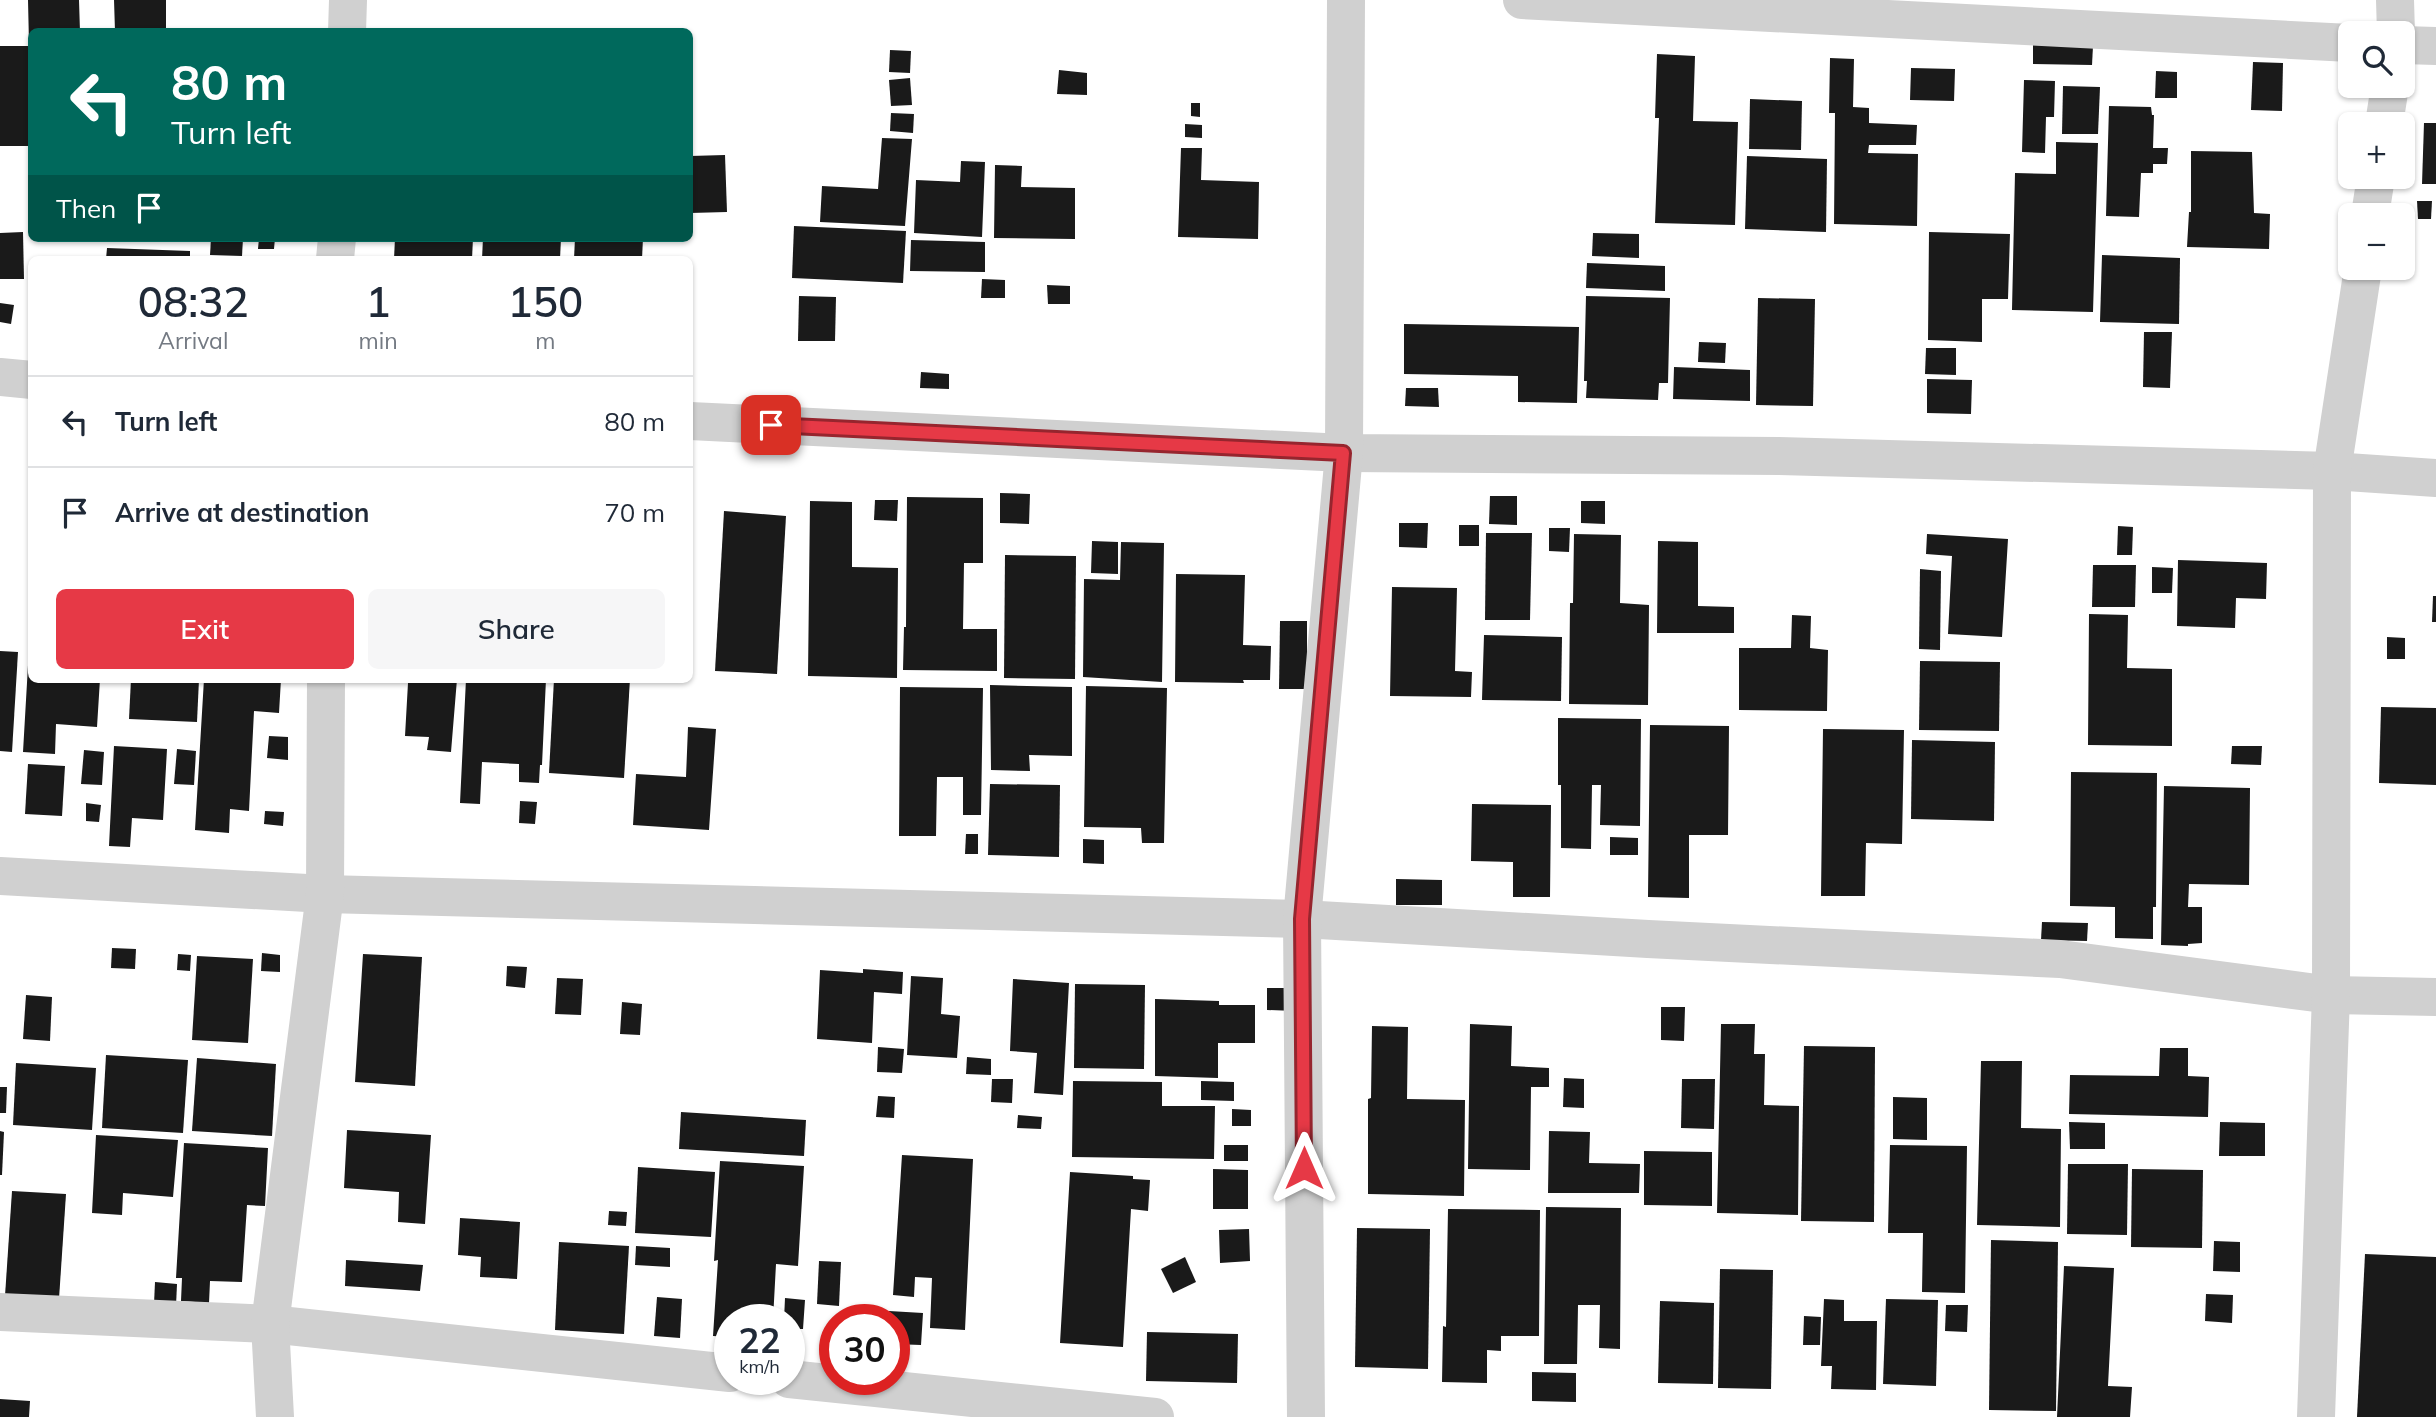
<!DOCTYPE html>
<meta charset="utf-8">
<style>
:root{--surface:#fff;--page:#f6f6f7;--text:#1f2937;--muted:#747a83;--line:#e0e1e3;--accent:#e63946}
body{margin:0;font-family:Mulish,sans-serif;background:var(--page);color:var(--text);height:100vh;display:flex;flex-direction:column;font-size:26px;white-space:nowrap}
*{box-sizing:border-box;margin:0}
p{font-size:23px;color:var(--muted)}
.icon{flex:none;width:38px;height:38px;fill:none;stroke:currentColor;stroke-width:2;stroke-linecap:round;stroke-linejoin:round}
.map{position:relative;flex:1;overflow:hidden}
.panel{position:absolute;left:28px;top:256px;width:665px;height:427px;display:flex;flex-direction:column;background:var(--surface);border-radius:10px;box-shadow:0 2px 5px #0004}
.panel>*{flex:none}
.banner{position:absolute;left:28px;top:28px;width:665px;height:214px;border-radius:10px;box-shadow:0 2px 5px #0004;background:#00695c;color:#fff;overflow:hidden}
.fabs{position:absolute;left:2338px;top:21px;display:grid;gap:14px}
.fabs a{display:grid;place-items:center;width:77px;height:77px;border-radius:10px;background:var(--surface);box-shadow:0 2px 5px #0004;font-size:35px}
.speed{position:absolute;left:714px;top:1304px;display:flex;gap:14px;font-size:35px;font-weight:700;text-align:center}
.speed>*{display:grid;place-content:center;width:91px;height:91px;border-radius:50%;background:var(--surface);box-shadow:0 2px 5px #0004;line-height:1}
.speed small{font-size:18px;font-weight:400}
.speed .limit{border:10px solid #d22;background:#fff;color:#111}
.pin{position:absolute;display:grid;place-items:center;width:60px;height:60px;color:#fff;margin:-30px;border-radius:14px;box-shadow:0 4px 10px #0006}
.me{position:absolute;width:77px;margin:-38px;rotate:0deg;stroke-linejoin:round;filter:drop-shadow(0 0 5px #0008)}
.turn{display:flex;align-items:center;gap:24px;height:147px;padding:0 28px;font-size:32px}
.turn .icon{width:91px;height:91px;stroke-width:2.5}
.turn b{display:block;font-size:49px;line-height:60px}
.then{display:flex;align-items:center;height:66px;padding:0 28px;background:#0003;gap:14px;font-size:26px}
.eta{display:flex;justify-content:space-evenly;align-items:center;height:119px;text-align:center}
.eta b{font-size:42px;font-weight:600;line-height:49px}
.button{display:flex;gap:14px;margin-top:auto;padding:14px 28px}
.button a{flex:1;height:80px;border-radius:10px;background:var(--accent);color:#fff;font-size:28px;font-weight:600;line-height:80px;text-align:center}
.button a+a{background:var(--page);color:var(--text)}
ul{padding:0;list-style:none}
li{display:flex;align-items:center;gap:21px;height:91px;padding:0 28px;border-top:2px solid var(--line)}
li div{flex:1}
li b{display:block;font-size:26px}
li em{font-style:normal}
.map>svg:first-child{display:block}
</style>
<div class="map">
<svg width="2436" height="1417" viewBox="0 0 2436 1417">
<rect width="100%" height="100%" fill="#fff"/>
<g fill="#1a1a1a">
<polygon points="28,0 79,0 80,32 32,32 32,44 29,44"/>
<polygon points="114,0 166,0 166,32 115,32"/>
<polygon points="2033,45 2093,46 2092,65 2033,64"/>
<polygon points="0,46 32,46 32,57 30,57 32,146 0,146"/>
<polygon points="890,50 911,51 910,73 889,72"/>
<polygon points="1657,54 1695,56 1693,121 1738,122 1735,225 1655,223 1659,118 1655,118"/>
<polygon points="1830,58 1854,59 1853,107 1869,108 1869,123 1917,125 1916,145 1869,145 1868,153 1918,154 1917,226 1834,224 1835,113 1829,113"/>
<polygon points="2253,62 2283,63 2282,111 2251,110"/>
<polygon points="1911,68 1955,69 1954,101 1910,100"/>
<polygon points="1059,70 1087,73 1087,95 1057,94"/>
<polygon points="2156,71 2177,72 2177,98 2155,98"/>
<polygon points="910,78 912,105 891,106 889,80"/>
<polygon points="2024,80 2055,81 2054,117 2046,117 2045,153 2022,152"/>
<polygon points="2063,86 2100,87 2098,134 2062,134"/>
<polygon points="1750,99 1802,101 1801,150 1749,149"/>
<polygon points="1191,103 1200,103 1200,117 1191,116"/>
<polygon points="2109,106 2151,107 2152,115 2154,115 2153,148 2168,148 2167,164 2153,164 2153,173 2141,173 2139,217 2106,216"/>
<polygon points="891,113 914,114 913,133 890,131"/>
<polygon points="2424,123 2436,123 2436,184 2422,184"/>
<polygon points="1185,124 1202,125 1202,138 1185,137"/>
<polygon points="882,138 912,139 905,226 820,222 822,186 878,189"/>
<polygon points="2056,142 2098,143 2093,312 2012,310 2015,173 2056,174"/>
<polygon points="1181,148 1202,148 1201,180 1259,182 1258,239 1178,237"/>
<polygon points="2191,151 2252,152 2254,213 2270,214 2269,249 2187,247 2189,212 2191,212"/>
<polygon points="725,155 727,212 690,213 690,156"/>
<polygon points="1747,156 1827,159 1826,232 1745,229"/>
<polygon points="961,161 985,162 982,237 914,233 916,180 960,182"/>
<polygon points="995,165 1022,166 1021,187 1075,188 1075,239 994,238"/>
<polygon points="2417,201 2432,201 2431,219 2418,219"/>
<polygon points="794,226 906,231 903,283 792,278"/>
<polygon points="23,232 24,279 0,279 0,233"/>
<polygon points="1929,232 2010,234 2008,299 1982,299 1982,342 1928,340"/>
<polygon points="1593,233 1639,234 1639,258 1592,256"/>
<polygon points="211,238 243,238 242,256 210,255"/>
<polygon points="259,238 275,238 274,249 258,249"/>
<polygon points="395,238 473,238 472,259 394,259"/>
<polygon points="483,238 561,238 560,259 482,259"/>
<polygon points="575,238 643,238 642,259 574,259"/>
<polygon points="911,240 985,242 985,272 910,271"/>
<polygon points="107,248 190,251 190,259 106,259"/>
<polygon points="2102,255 2180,258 2179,324 2100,322"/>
<polygon points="1587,263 1665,266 1665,291 1586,288"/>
<polygon points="982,279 1005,280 1005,298 981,298"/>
<polygon points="1047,285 1070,286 1070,304 1048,304"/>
<polygon points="799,296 836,297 835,341 798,341"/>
<polygon points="1586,296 1670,298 1668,383 1659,383 1658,400 1586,398 1587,381 1584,381"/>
<polygon points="1758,298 1815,299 1813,406 1756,405"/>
<polygon points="0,303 14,305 11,324 0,322"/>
<polygon points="1404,324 1579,327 1577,403 1518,402 1518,376 1404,374"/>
<polygon points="2144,332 2172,332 2170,388 2143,387"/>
<polygon points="1699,342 1726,343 1725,363 1698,362"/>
<polygon points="1926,348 1956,348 1956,375 1925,374"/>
<polygon points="1674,367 1750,370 1750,401 1673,399"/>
<polygon points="921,372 949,374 949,389 920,388"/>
<polygon points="1927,379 1972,380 1971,414 1927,413"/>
<polygon points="1406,388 1438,388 1439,407 1405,406"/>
<polygon points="1000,493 1030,494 1029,524 1000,523"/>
<polygon points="1490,496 1517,496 1517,525 1489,524"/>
<polygon points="907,497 983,498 983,563 964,563 963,629 997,629 997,671 903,670 904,627 906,627"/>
<polygon points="875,500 898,500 897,521 874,520"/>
<polygon points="810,501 852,502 852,567 898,568 897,678 808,676"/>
<polygon points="1581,501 1605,501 1605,524 1581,523"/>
<polygon points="724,511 786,516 777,674 715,671"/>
<polygon points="1399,523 1428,523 1427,548 1399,547"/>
<rect x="1459" y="525" width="20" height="21"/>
<polygon points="2118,526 2133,527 2132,555 2117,555"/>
<polygon points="1549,528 1570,528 1569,552 1549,551"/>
<polygon points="1486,533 1532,533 1530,620 1485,620"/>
<polygon points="1574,534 1621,535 1620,603 1649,605 1648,705 1569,704 1570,603 1573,603"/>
<polygon points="1927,534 2008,539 2002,637 1948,634 1952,556 1926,554"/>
<polygon points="1092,541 1118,542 1118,574 1091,573"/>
<polygon points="1658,541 1698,542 1698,606 1734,607 1734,633 1657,633"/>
<polygon points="1121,542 1164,543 1162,682 1083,677 1084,579 1120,580"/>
<polygon points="1005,555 1076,556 1075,679 1004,678"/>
<polygon points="2178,560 2267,563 2266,599 2236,598 2235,628 2177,626"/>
<polygon points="2093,565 2136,565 2135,607 2092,607"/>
<polygon points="2152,567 2173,568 2172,593 2152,593"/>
<polygon points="1920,569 1941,571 1940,650 1919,649"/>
<polygon points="1176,574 1245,575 1243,645 1271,646 1270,680 1243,680 1244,683 1175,682"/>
<polygon points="1392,587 1457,588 1455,671 1472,672 1471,697 1390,696"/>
<polygon points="2433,596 2436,596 2436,622 2432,622"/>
<polygon points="2089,614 2128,615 2127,668 2172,669 2172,746 2088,745"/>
<polygon points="1792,615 1811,616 1810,648 1828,650 1827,711 1739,710 1739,648 1791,648"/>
<polygon points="1280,621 1307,621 1307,689 1279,689"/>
<polygon points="1484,635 1562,637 1561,701 1482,700"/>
<polygon points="2387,637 2405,638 2405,659 2387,659"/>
<polygon points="29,648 32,648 32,679 100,679 97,727 56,724 55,754 23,752"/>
<polygon points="0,651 18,652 12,752 0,751"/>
<polygon points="1920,661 2000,662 1999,731 1919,730"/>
<polygon points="131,679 199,679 197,722 129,719"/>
<polygon points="204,679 281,679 279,713 254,711 249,811 230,809 229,833 195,830"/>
<polygon points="376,679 457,679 451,752 427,750 429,737 405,736 408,683 376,681"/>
<polygon points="466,679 546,679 542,765 540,765 539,783 519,782 519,764 482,762 480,804 460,803"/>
<polygon points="554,679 630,679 624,778 549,773"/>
<polygon points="990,685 1072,687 1072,756 1029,755 1030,771 991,770"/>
<polygon points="1086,686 1167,688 1164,843 1142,843 1141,828 1084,827"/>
<polygon points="900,687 983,688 981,815 963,815 963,777 937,777 936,836 899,836"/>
<polygon points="2381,707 2436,708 2436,785 2379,783"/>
<polygon points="1558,718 1641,719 1640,826 1600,825 1601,785 1592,785 1591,849 1561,848 1561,785 1558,785"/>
<polygon points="1650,725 1729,726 1728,835 1689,835 1689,898 1648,897"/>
<polygon points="688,727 716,729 709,830 633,825 636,774 686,777"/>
<polygon points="1823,729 1904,730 1902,844 1866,843 1865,896 1821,896"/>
<polygon points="269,736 288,737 288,760 267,758"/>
<polygon points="1912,740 1995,742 1994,821 1911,819"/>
<polygon points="114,746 167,749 163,820 132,818 130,847 109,846"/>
<polygon points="2232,746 2262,746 2261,765 2231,764"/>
<polygon points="177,749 196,751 194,785 174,784"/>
<polygon points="84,750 104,752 102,785 81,784"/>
<polygon points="28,764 65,766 62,816 25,814"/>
<polygon points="2071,772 2157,773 2156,907 2153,907 2153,939 2115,938 2115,907 2070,906"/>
<polygon points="990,784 1060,785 1059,857 988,855"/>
<polygon points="2164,786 2250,788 2249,885 2189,884 2188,907 2202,907 2202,943 2188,944 2188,946 2161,945"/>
<polygon points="520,801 537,802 535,824 519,823"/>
<polygon points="86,803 101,805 99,822 86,821"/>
<polygon points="1472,804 1551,805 1550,897 1513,897 1513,862 1471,861"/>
<polygon points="265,811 284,812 283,826 264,824"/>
<polygon points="966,834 978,834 978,854 965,854"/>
<polygon points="1610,837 1638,838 1638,855 1610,855"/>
<polygon points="1083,839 1104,840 1104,864 1083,863"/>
<polygon points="1396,879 1442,880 1442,905 1396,905"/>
<polygon points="2042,922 2088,923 2087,941 2041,940"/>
<polygon points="112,948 136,949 135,969 111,968"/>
<polygon points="262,953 280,955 280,972 261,971"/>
<polygon points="178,954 191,955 190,971 177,970"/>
<polygon points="363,954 422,957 415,1086 355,1082"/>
<polygon points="197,956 253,959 248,1043 192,1040"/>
<polygon points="507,966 527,967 525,988 506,986"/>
<polygon points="863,969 903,972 902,994 874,992 872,1043 817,1039 820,970 863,973"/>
<polygon points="911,976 943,978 941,1014 960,1016 957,1058 907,1055"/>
<polygon points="557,978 583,979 581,1015 555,1014"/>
<polygon points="1013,979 1069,983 1063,1095 1034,1093 1037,1053 1010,1051"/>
<polygon points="1075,984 1145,985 1144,1069 1074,1068"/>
<polygon points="1267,988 1296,988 1295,1011 1267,1010"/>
<polygon points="26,995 52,997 50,1041 23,1039"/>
<polygon points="1155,999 1219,1001 1219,1005 1255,1005 1255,1043 1218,1043 1218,1078 1155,1076"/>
<polygon points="622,1002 642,1004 640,1035 620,1034"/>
<polygon points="1661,1007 1685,1007 1684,1041 1661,1040"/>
<polygon points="1470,1024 1512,1026 1511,1066 1549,1068 1549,1087 1531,1087 1530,1170 1468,1169"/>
<polygon points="1721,1024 1755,1024 1754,1054 1765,1054 1764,1105 1799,1106 1798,1215 1717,1213"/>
<polygon points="1372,1026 1408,1027 1407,1099 1465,1100 1464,1196 1368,1194 1368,1099 1371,1098"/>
<polygon points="1804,1046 1875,1047 1874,1222 1801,1221"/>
<polygon points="878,1047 904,1049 902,1073 877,1072"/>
<polygon points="2160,1048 2188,1048 2188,1076 2209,1077 2208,1117 2069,1114 2070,1075 2159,1076"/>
<polygon points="106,1055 188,1060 183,1133 102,1128"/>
<polygon points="967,1057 991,1059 991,1075 966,1074"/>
<polygon points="197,1058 276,1064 272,1136 192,1131"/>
<polygon points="1981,1061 2022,1061 2021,1128 2061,1129 2060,1227 1977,1225"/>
<polygon points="16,1063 96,1068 92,1130 13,1125"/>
<polygon points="1564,1078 1584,1079 1584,1108 1563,1107"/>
<polygon points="992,1079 1013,1079 1012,1103 991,1102"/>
<polygon points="1682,1079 1715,1079 1714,1129 1681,1128"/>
<polygon points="1073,1081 1162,1082 1162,1106 1215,1106 1214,1159 1072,1157"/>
<polygon points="1201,1081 1234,1082 1234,1101 1201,1100"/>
<polygon points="0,1087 7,1087 6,1113 0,1113"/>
<polygon points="878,1096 895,1097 894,1118 876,1117"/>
<polygon points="1893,1097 1927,1098 1927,1140 1893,1139"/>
<polygon points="1232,1109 1251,1110 1251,1126 1232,1126"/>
<polygon points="681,1112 806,1120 804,1156 679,1149"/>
<polygon points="1018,1115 1042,1117 1041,1129 1017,1128"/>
<polygon points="2069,1122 2105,1123 2105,1149 2070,1149"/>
<polygon points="2220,1122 2265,1123 2265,1156 2219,1156"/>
<polygon points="347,1130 431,1135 425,1224 398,1222 399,1192 344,1188"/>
<polygon points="0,1131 4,1132 2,1175 0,1175"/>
<polygon points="1549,1131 1590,1132 1589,1163 1640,1164 1639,1193 1548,1193"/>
<polygon points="96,1135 178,1140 173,1197 123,1193 122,1215 92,1213"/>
<polygon points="184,1143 268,1148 265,1206 247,1205 242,1282 210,1281 209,1303 181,1301 182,1278 176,1278"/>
<rect x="1224" y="1145" width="24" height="16"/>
<polygon points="1890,1145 1967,1146 1965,1293 1922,1292 1923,1233 1888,1233"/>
<polygon points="1644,1151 1712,1152 1712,1206 1644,1205"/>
<polygon points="902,1155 973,1159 965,1330 930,1328 932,1278 915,1277 914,1297 893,1295"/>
<polygon points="720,1161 804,1166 798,1266 776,1264 773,1320 730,1320 730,1337 713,1336 718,1260 714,1261"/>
<polygon points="2068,1164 2128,1164 2127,1235 2067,1234"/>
<polygon points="638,1167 715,1172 711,1237 635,1233"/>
<polygon points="1213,1169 1248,1170 1248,1209 1213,1209"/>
<polygon points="2132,1169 2203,1170 2202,1248 2131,1247"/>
<polygon points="1070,1172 1133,1176 1133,1179 1150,1180 1148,1211 1131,1209 1123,1347 1060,1343"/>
<polygon points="12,1191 66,1194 59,1299 5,1296"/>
<polygon points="1546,1207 1621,1208 1620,1349 1599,1348 1600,1305 1578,1305 1577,1364 1544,1364"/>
<polygon points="1448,1209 1540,1210 1539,1336 1501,1336 1501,1351 1487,1350 1487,1383 1442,1382 1443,1326 1446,1327"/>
<polygon points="609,1211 627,1212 626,1226 608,1225"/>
<polygon points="460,1218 520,1222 517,1279 480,1277 481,1257 458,1255"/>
<polygon points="1357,1228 1430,1229 1428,1369 1355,1367"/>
<polygon points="1249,1229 1250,1261 1220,1263 1219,1230"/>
<polygon points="1991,1240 2058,1242 2056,1411 1989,1410"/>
<polygon points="2214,1241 2240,1242 2240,1272 2213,1271"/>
<polygon points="559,1242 629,1246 624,1334 555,1330"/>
<polygon points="636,1246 670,1248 670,1267 635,1265"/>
<polygon points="2365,1254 2436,1257 2436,1417 2357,1417"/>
<polygon points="1185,1257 1196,1282 1173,1293 1161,1269"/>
<polygon points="346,1260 423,1265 420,1291 345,1286"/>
<polygon points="819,1261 841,1262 839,1306 817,1304"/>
<polygon points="2064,1266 2114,1268 2108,1386 2132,1387 2130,1417 2057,1417"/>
<polygon points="1720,1269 1773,1270 1771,1389 1718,1388"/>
<polygon points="155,1282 177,1284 176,1306 154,1304"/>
<polygon points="2206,1294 2233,1295 2232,1323 2205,1321"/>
<polygon points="657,1297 682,1299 680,1338 654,1336"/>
<polygon points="785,1298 805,1300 803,1329 789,1329 789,1320 784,1320"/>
<polygon points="1824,1299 1844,1300 1844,1321 1877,1321 1876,1390 1831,1389 1832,1366 1821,1366"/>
<polygon points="1886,1299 1938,1300 1936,1386 1883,1384"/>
<polygon points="1660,1301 1714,1303 1713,1384 1658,1383"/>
<polygon points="1946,1305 1968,1305 1967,1332 1945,1331"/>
<polygon points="889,1311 923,1313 921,1345 894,1344 894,1320 888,1320"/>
<polygon points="1804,1316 1821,1317 1820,1345 1803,1345"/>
<polygon points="1147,1332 1238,1334 1237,1383 1146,1381"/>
<polygon points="1532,1372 1576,1373 1576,1402 1532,1401"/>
<polygon points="0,1399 30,1401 29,1417 0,1417"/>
</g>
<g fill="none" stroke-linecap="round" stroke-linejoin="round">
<g stroke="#d0d0d0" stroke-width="38">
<polyline points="1522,0 2350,43"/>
<polyline points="2395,0 2396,33"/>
<polyline points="347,32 348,0"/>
<polyline points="2403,45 2436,46"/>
<polyline points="2384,124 2390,86"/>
<polyline points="2370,215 2376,177"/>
<polyline points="335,259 337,238"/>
<polyline points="0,377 32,380"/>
<polyline points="690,421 1344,453 1779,456 2332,471 2436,478"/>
<polyline points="0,876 325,894 1302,919 1648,939 2060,959 2331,995 2436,997"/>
<polyline points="0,1312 270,1324 730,1373"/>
<polyline points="789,1379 1155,1417"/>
<polyline points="275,1417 270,1324 325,894 326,679"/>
<polyline points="1306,1417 1302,919 1344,453 1346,0"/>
<polyline points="2316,1417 2331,995 2332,471 2363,268"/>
</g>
</g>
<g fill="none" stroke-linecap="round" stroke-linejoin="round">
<defs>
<polyline id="route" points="771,425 1343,453 1302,919 1304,1168"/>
</defs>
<use href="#route" stroke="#96252e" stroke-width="18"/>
<use href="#route" stroke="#e63946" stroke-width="12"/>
</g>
</svg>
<div class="fabs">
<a><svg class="icon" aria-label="search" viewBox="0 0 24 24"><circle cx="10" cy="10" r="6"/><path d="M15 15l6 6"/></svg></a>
<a>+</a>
<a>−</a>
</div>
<div class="speed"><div>22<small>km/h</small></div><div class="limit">30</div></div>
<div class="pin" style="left:771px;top:425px;background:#d93025"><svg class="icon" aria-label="arrive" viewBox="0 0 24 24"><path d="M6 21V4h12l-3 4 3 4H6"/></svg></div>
<svg class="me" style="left:1304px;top:1168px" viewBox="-20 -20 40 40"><path d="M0-17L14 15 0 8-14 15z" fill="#e63946" stroke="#fff" stroke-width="4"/></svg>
<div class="banner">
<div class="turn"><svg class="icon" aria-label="left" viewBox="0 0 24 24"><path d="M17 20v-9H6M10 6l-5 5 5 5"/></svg><div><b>80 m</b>Turn left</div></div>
<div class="then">Then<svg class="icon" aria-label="arrive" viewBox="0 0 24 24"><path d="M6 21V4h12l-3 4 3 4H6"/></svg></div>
</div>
<section class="panel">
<div class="eta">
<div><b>08:32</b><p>Arrival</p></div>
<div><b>1</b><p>min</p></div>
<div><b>150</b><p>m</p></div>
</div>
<ul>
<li><svg class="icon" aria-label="left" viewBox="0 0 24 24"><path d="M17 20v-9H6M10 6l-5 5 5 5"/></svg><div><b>Turn left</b></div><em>80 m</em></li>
<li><svg class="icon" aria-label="arrive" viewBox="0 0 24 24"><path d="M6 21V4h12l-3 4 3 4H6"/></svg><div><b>Arrive at destination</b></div><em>70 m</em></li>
</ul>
<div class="button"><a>Exit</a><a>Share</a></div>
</section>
</div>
